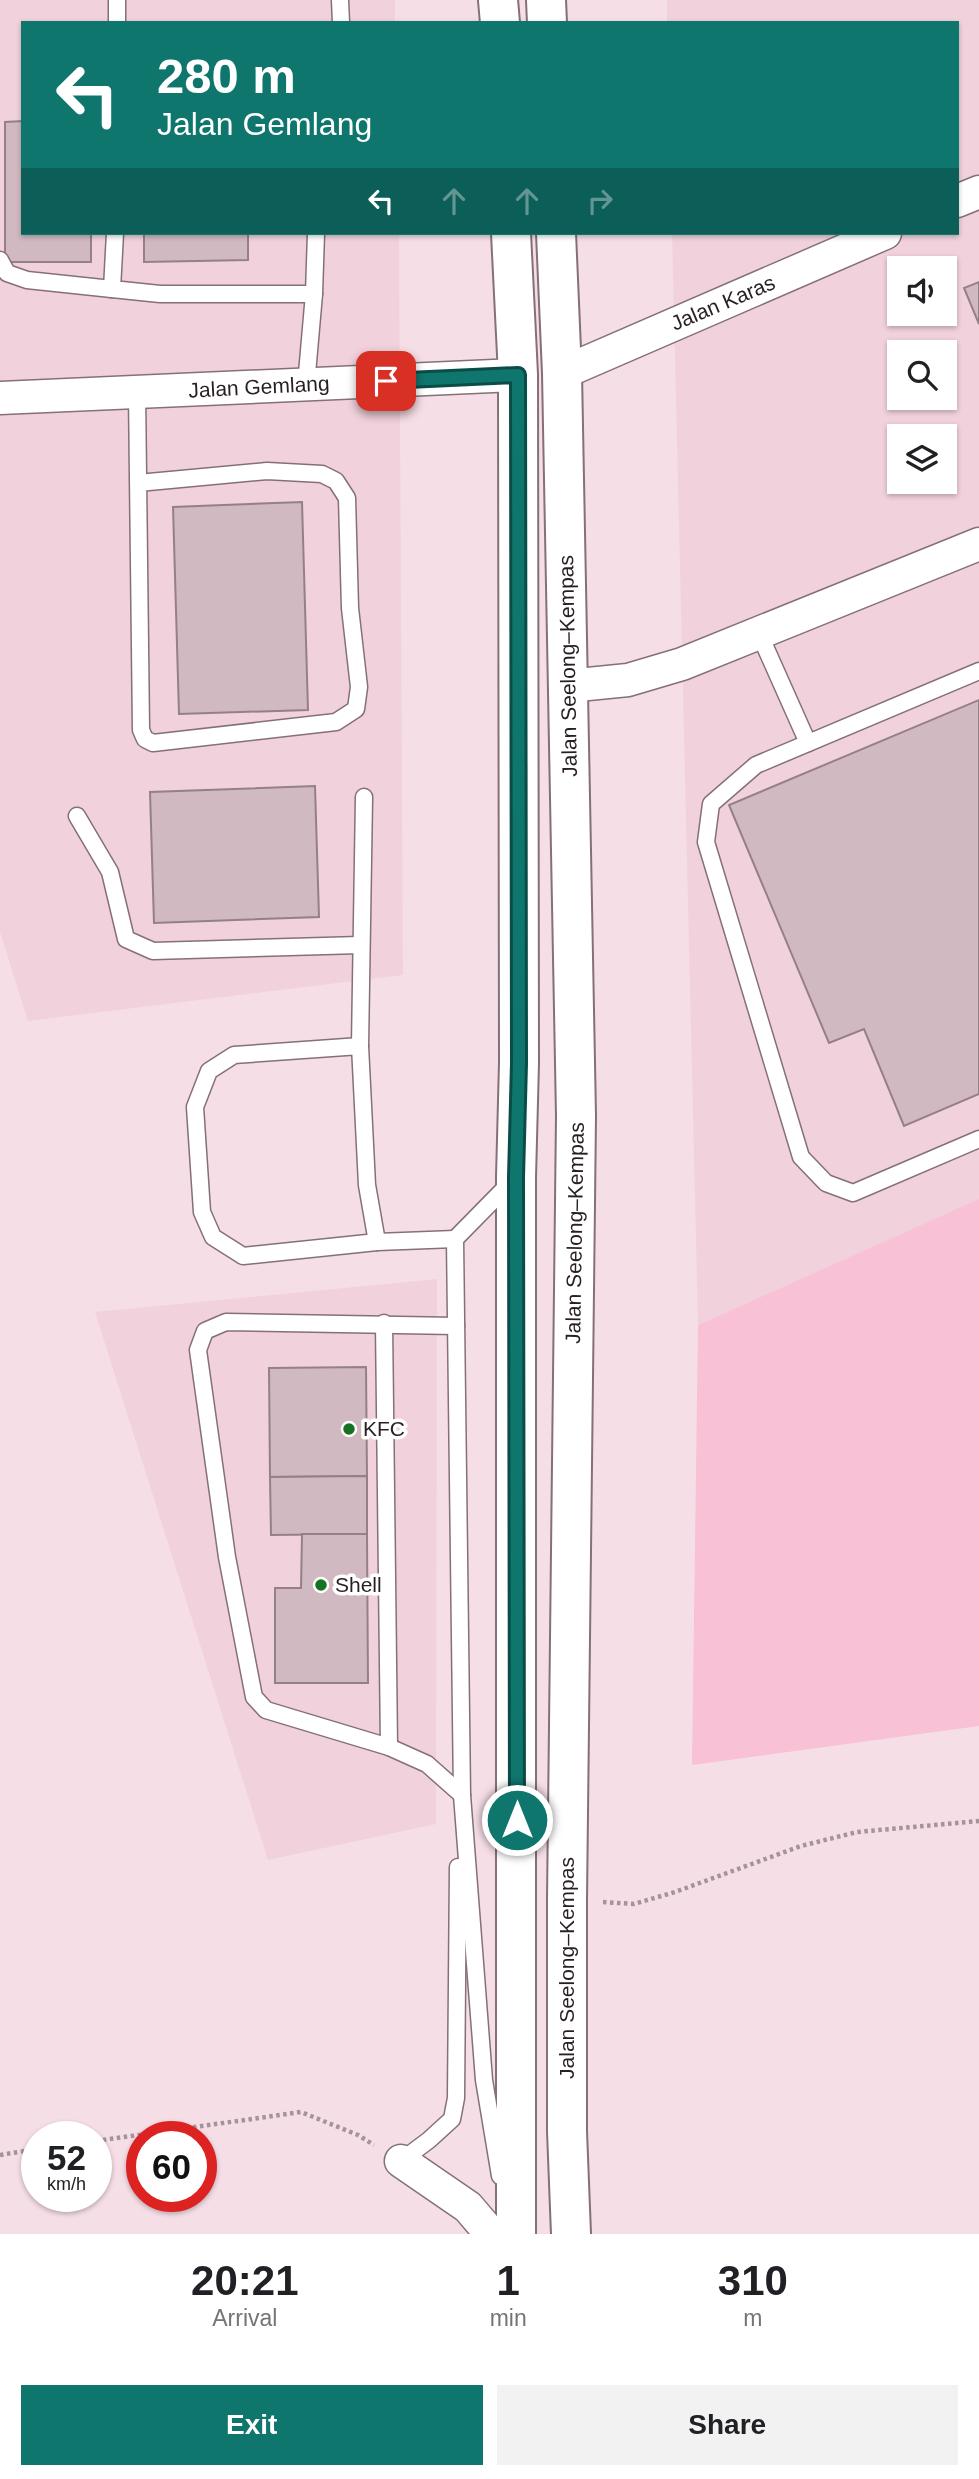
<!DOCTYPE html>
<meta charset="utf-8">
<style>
:root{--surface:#fff;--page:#f2f2f2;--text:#202124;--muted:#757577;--accent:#0f766e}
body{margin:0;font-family:Helvetica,sans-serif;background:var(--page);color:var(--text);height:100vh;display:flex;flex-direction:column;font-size:26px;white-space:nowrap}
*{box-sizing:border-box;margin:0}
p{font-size:23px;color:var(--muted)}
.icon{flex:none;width:38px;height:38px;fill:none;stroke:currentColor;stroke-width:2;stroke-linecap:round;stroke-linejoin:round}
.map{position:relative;height:2234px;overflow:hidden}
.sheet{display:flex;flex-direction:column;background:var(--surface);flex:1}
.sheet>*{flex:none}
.banner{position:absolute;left:21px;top:21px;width:938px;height:214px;border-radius:0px;box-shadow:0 2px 5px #0004;background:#0f766e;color:#fff;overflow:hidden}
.fabs{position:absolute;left:887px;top:256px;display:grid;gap:14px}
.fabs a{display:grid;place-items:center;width:70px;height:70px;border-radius:0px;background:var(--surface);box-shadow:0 2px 5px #0004;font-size:35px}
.speed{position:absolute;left:21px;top:2121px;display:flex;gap:14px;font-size:35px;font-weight:700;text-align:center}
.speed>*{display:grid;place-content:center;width:91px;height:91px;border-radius:50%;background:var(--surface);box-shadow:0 2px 5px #0004;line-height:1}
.speed small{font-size:18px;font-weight:400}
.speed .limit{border:10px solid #d22;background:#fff;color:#111}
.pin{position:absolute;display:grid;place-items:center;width:60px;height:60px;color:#fff;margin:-30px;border-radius:14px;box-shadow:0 4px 10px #0006}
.me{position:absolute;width:77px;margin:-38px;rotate:0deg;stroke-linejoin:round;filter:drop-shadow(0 0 5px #0008)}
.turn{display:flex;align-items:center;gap:24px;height:147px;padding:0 21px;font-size:32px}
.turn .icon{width:91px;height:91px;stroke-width:2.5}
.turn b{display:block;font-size:49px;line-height:60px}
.lanes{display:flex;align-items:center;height:66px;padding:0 21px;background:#0003;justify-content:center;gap:35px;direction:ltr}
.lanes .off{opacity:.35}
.eta{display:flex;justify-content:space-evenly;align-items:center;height:119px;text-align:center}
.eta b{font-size:42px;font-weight:600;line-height:49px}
.primary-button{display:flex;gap:14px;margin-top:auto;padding:14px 21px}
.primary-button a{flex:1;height:80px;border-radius:0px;background:var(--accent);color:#fff;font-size:28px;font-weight:600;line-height:80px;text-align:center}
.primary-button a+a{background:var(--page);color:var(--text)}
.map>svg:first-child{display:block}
</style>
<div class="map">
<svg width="979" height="2234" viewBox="0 0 979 2234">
<rect width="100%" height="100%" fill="#f6dee7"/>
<g fill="#f1d1dc" fill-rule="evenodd">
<polygon points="0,0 395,0 395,23 23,23 23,233 399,233 403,975 28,1021 0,932"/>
<path d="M 667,0 L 979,0 L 979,1199 L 698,1325 L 672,233 L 957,233 L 957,23 L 667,23 ZM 900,268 L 945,268 L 945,313 L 900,313 ZM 900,352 L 945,352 L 945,397 L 900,397 ZM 900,436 L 945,436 L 945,481 L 900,481 Z"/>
<polygon points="437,1279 436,1824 268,1860 95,1312"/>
</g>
<polygon fill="#f8c1d5" points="979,1199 979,1726 692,1765 698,1325"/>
<g fill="#d0b9c1" stroke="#958087" stroke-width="2">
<polygon points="23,121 23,233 91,233 91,262 5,262 5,122"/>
<polygon points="144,233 248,233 248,260 144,262"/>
<polygon points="979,282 979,324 964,288"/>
<polygon points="302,502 308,710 179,714 173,507"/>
<polygon points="979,700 979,1094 904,1126 864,1029 829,1043 729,805"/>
<polygon points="315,786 319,917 154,923 150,792"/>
<polygon points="366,1367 367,1476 270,1477 269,1368"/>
<polygon points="367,1476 367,1534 271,1535 270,1477"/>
<polygon points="302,1534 367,1534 368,1683 275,1683 275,1588 301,1588"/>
</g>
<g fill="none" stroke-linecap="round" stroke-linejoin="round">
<defs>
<g id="lane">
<polyline points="117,0 117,23"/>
<polyline points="340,0 341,23"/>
<polyline points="115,233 112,289 160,294 314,294"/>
<polyline points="0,260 7,273 27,280 112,289"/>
<polyline points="306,385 314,294 316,233"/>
<polyline points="137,392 141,730 145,739 153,743 336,722 356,709 359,687 350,608 347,498 336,481 322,474 267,471 138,483"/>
<polyline points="759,633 808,743"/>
<polyline points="979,671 756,765 711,804 706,842 801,1157 826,1183 853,1193 979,1139"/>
<polyline points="364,797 360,1046 367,1185 377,1242"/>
<polyline points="77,816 110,872 126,939 153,951 360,945"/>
<polyline points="360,1046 234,1055 209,1071 195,1107 202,1212 213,1237 243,1256 377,1242 455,1239"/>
<polyline points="384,1323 389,1747"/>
<polyline points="456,1326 226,1322 205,1331 198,1350 227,1557 254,1697 266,1710 389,1747 427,1764 462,1795"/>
<polyline points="401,2161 429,2140 452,2119 456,2098 458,1867"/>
<polyline points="500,2176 484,2080 462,1795 455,1239 512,1181"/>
</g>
<g id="street">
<polyline points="957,201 979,192"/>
<polyline points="562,373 885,233"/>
<polyline points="0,398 518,375"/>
<polyline points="568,686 628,680 682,664 979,544"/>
<polyline points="401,2161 468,2207 491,2234"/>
</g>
<g id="primary">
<polyline points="498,0 500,23"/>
<polyline points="546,0 547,23"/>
<polyline points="511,233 518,375 519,1063 516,1177 516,2234"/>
<polyline points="556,233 562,373 576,1116 567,1900 567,2131 571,2234"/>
</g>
</defs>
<use href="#lane" stroke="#857077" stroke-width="19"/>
<use href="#street" stroke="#857077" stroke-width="35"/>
<use href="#primary" stroke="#857077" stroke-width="42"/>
<g stroke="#a5939a" stroke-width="4.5" stroke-dasharray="3.5 3.5" stroke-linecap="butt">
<polyline points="603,1902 634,1904 675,1892 801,1846 857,1832 979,1821"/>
<polyline points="96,2141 301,2112 358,2135 374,2145"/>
<polyline points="0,2155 37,2149"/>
</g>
<use href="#lane" stroke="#fff" stroke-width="16"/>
<use href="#street" stroke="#fff" stroke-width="32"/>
<use href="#primary" stroke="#fff" stroke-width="38"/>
</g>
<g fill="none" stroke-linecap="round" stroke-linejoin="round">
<defs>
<polyline id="route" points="386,381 518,375 519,1063 516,1177 517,1820"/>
</defs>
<use href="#route" stroke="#0a4d48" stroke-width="18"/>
<use href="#route" stroke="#0f766e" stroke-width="12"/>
</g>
<g fill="#157321" stroke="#fff" stroke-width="2.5">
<circle cx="349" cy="1429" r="7"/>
<circle cx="321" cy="1585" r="7"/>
</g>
<g text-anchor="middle" stroke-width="7" stroke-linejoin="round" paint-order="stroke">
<g font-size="21" fill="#271f22" stroke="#fff">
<text transform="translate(723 303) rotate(-23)" y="7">Jalan Karas</text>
<text transform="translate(259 387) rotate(-3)" y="7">Jalan Gemlang</text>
<text transform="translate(568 666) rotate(-91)" y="7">Jalan Seelong–Kempas</text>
<text transform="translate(575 1233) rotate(-89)" y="7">Jalan Seelong–Kempas</text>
<text transform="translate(567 1968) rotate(-90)" y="7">Jalan Seelong–Kempas</text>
</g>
<g font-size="21" fill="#271f22" stroke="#fff" text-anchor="start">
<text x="363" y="1436">KFC</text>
<text x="335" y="1592">Shell</text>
</g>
</g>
</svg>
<div class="fabs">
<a><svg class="icon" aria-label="sound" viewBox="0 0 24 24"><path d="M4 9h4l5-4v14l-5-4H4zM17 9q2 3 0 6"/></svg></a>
<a><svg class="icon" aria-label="search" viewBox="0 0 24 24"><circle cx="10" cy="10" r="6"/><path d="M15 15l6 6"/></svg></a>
<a><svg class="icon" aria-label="layers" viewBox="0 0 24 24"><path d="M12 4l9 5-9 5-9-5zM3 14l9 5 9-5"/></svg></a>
</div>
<div class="speed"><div>52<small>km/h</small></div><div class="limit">60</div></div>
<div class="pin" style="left:386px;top:381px;background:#d93025"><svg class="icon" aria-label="arrive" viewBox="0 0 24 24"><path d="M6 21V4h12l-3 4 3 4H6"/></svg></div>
<svg class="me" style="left:517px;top:1820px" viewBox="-20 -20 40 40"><circle r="17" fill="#0f766e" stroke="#fff" stroke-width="3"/><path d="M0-11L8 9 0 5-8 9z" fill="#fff"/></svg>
<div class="banner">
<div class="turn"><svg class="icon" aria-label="left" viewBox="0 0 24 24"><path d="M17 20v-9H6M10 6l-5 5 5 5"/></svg><div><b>280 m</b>Jalan Gemlang</div></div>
<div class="lanes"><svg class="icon" aria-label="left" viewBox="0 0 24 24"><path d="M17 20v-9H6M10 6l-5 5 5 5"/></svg><svg class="icon off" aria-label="ahead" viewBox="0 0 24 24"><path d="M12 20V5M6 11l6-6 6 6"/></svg><svg class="icon off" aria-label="ahead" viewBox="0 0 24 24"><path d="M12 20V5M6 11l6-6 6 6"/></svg><svg class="icon off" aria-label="right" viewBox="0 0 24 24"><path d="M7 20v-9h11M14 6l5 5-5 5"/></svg></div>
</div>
</div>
<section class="sheet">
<div class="eta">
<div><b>20:21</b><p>Arrival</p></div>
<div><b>1</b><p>min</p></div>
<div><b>310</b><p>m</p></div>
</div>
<div class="primary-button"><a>Exit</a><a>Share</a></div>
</section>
